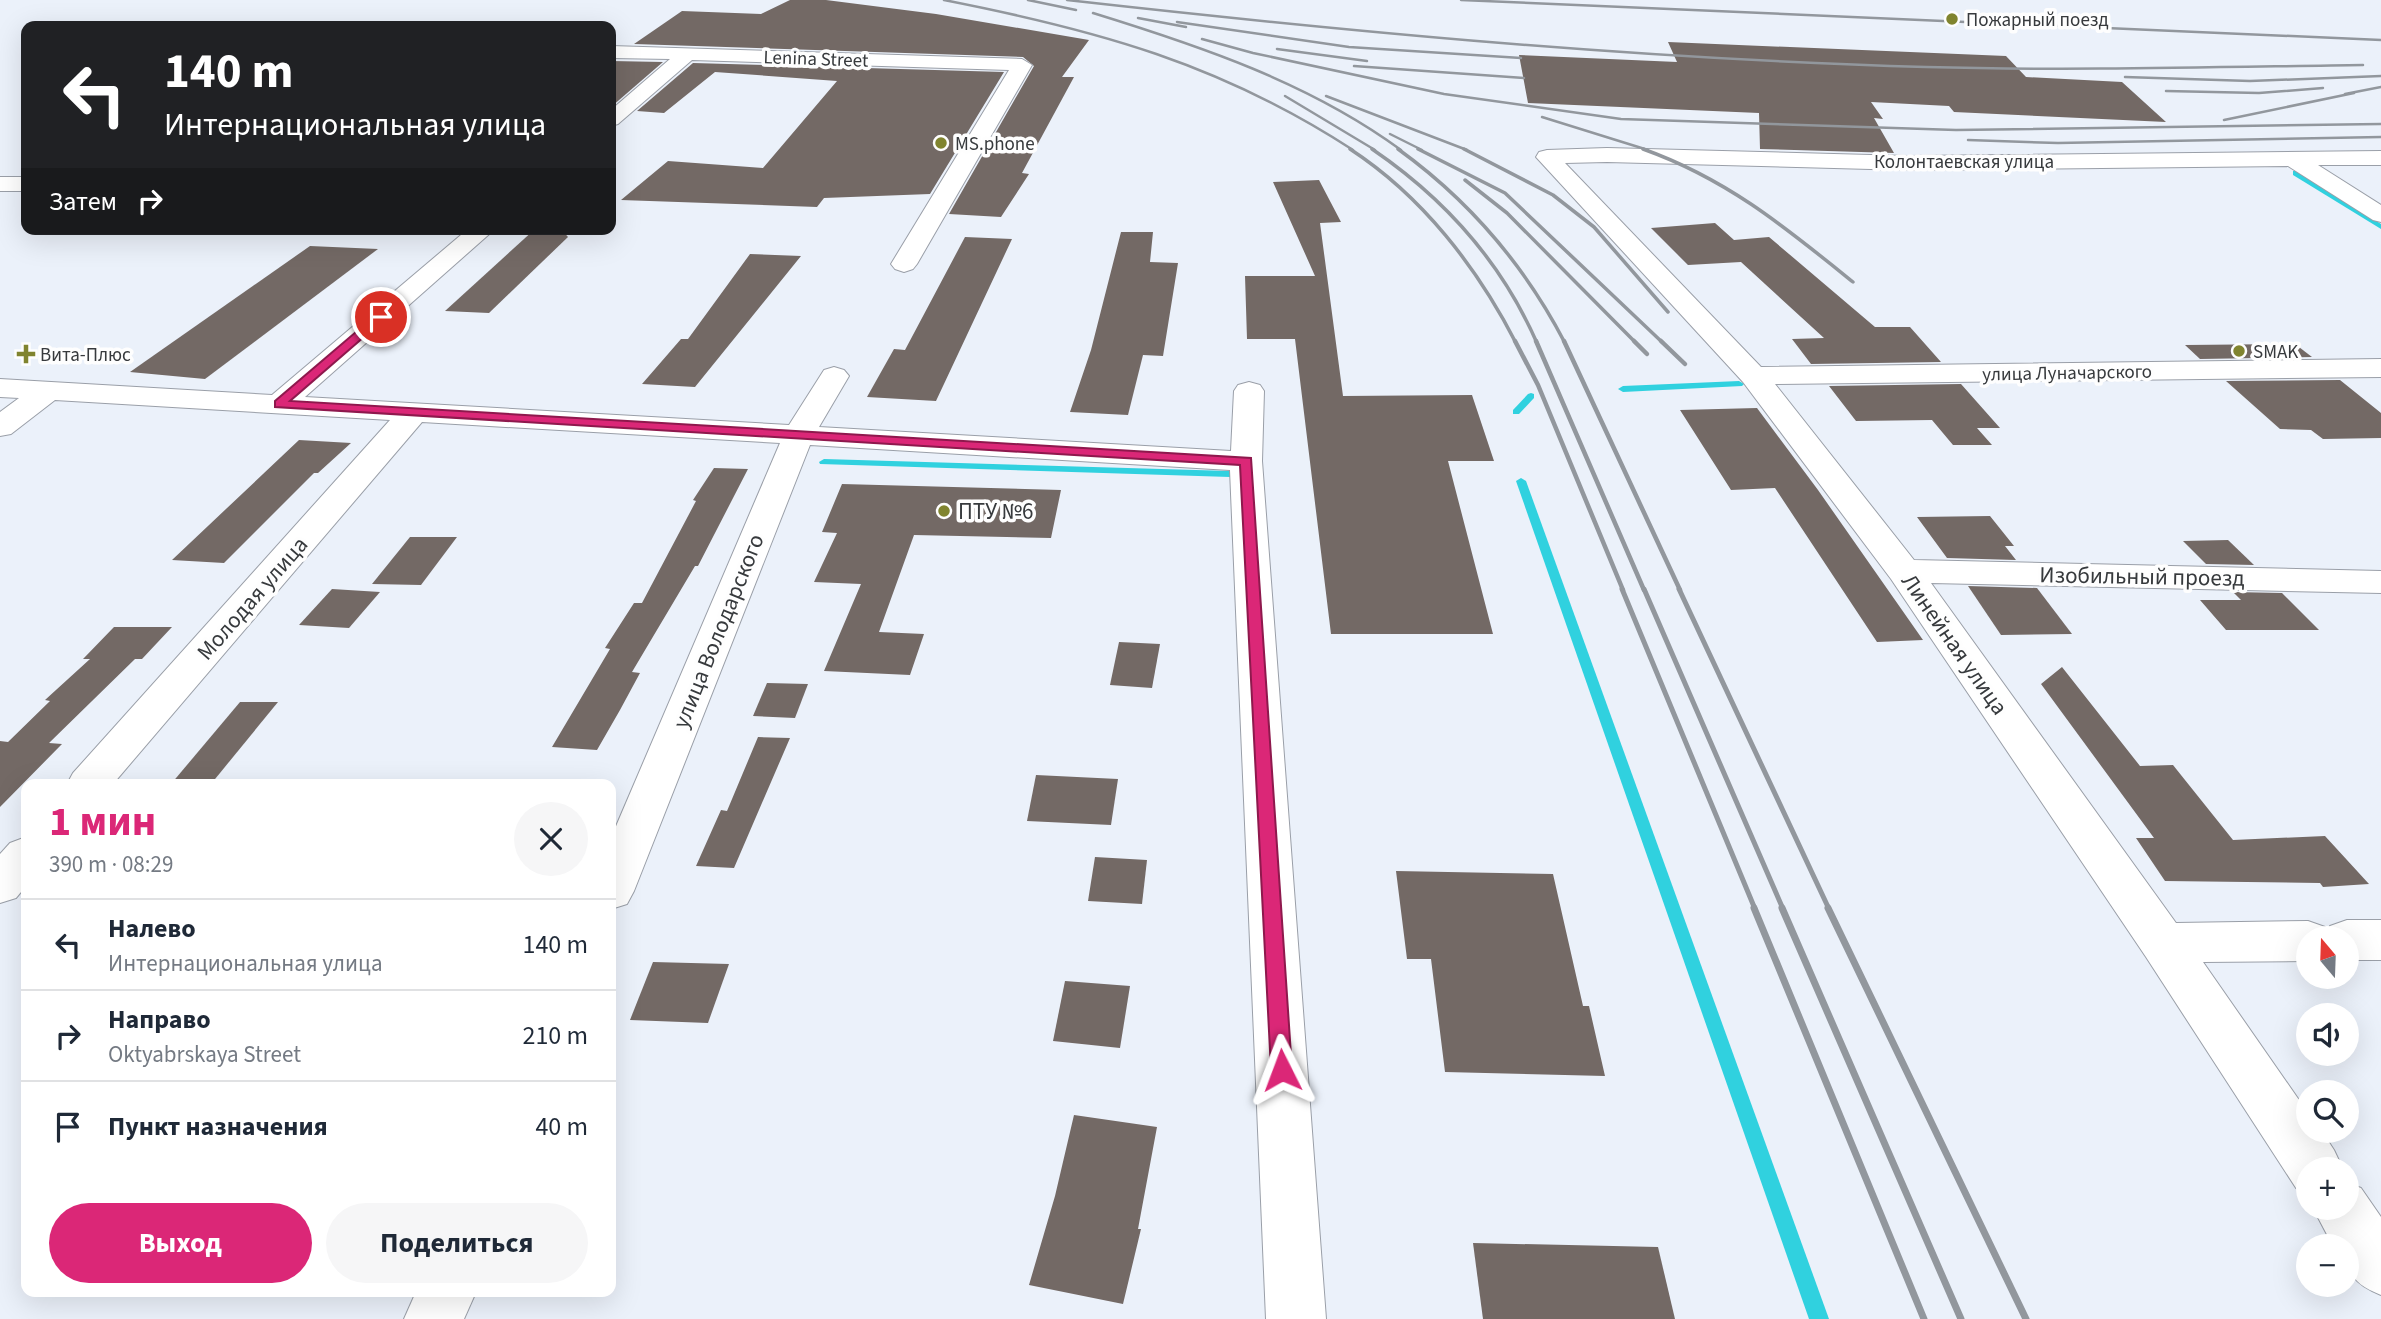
<!DOCTYPE html>
<html lang="ru">
<meta charset="utf-8">
<style>
:root{--surface:#fff;--page:#f6f6f7;--text:#1f2937;--muted:#747a83;--line:#e0e1e3;--accent:#db2777}
body{margin:0;font-family:"Source Sans 3",sans-serif;background:var(--page);color:var(--text);height:100vh;display:flex;flex-direction:column;font-size:26px;white-space:nowrap}
*{box-sizing:border-box;margin:0}
p{font-size:23px;color:var(--muted)}
.icon{flex:none;width:38px;height:38px;fill:none;stroke:currentColor;stroke-width:2;stroke-linecap:round;stroke-linejoin:round}
.map{position:relative;flex:1;overflow:hidden}
.drawer{position:absolute;left:21px;top:779px;width:595px;height:518px;display:flex;flex-direction:column;background:var(--surface);border-radius:14px;box-shadow:0 7px 28px #0002}
.drawer>*{flex:none}
.banner{position:absolute;left:21px;top:21px;width:595px;height:214px;border-radius:14px;box-shadow:0 7px 28px #0002;background:#202124;color:#fff;overflow:hidden}
.needle{width:46px;rotate:341deg}
.controls{position:absolute;left:2296px;top:926px;display:grid;gap:14px}
.controls a{display:grid;place-items:center;width:63px;height:63px;border-radius:50%;background:var(--surface);box-shadow:0 7px 28px #0002;font-size:35px}
.pin{position:absolute;display:grid;place-items:center;width:60px;height:60px;color:#fff;margin:-30px;border:4px solid #fff;border-radius:50%;box-shadow:0 2px 7px #0007}
.me{position:absolute;width:77px;margin:-38px;rotate:357deg;stroke-linejoin:round;filter:drop-shadow(0 0 5px #0008)}
.turn{display:flex;align-items:center;gap:24px;height:147px;padding:0 28px;font-size:32px}
.turn .icon{width:91px;height:91px;stroke-width:2.5}
.turn b{display:block;font-size:49px;line-height:60px}
.then{display:flex;align-items:center;height:66px;padding:0 28px;background:#0003;gap:14px;font-size:26px}
.round{display:grid;place-items:center;flex:none;width:74px;height:74px;border-radius:37px;background:var(--page)}
.overview{display:flex;align-items:center;justify-content:space-between;height:119px;padding:0 28px}
h1{font-size:42px;font-weight:700;line-height:52px;color:var(--accent)}
.action{display:flex;gap:14px;margin-top:auto;padding:14px 28px}
.action a{flex:1;height:80px;border-radius:42px;background:var(--accent);color:#fff;font-size:28px;font-weight:700;line-height:80px;text-align:center}
.action a+a{background:var(--page);color:var(--text)}
ul{padding:0;list-style:none}
li{display:flex;align-items:center;gap:21px;height:91px;padding:0 28px;border-top:2px solid var(--line)}
li div{flex:1}
li b{display:block;font-size:26px}
li em{font-style:normal}
.map>svg:first-child{display:block}
</style>
<div class="map">
<svg width="2381" height="1319" viewBox="0 0 2381 1319">
<rect width="100%" height="100%" fill="#ebf1fa"/>
<g fill="none" stroke-linecap="round" stroke-linejoin="round">
<g fill="#30d1df" fill-rule="evenodd">
<polygon points="2293,171 2299,171 2381,224 2381,229 2293,175"/>
<polygon points="1739,381 1744,384 1742,386 1623,392 1618,389 1623,386"/>
<polygon points="1531,393 1534,394 1534,398 1519,414 1513,414 1513,410 1528,394"/>
<polygon points="824,459 1230,471 1235,474 1230,477 820,464 819,462"/>
<polygon points="1521,478 1526,481 1829,1319 1809,1319 1516,481"/>
</g>
</g>
<g fill="#736965">
<polygon points="790,0 826,0 936,14 1089,40 1062,77 1074,77 1022,173 1029,174 1001,217 949,214 1034,66 1023,57 634,44 682,11 761,14"/>
<polygon points="1668,42 2006,56 2026,77 2122,82 2166,122 1954,112 1949,106 1871,102 1883,119 1874,118 1894,153 1760,149 1759,113 1528,103 1519,55 1677,62"/>
<polygon points="611,61 663,62 611,107"/>
<polygon points="693,63 1004,72 930,194 824,198 817,207 621,200 668,161 763,168 837,81 715,72 664,113 637,111"/>
<polygon points="1319,180 1341,222 1320,223 1343,396 1472,395 1494,461 1448,461 1493,634 1331,634 1295,339 1247,339 1245,276 1315,276 1273,182"/>
<polygon points="1715,223 1734,240 1769,237 1875,327 1910,327 1941,362 1811,364 1792,339 1824,338 1741,262 1688,265 1651,228"/>
<polygon points="535,229 561,229 568,237 489,313 445,311"/>
<polygon points="1121,232 1153,232 1150,262 1178,263 1163,356 1143,355 1128,415 1070,412 1091,350"/>
<polygon points="965,237 1012,239 936,401 867,397 894,349 905,350"/>
<polygon points="310,246 378,249 205,379 130,372"/>
<polygon points="750,254 801,256 695,387 642,384 681,339 688,339"/>
<polygon points="2295,344 2312,357 2200,359 2185,345"/>
<polygon points="2340,380 2381,413 2381,438 2323,439 2311,430 2280,429 2226,381"/>
<polygon points="1961,384 2000,428 1977,428 1992,445 1953,445 1932,420 1856,421 1829,386"/>
<polygon points="1757,408 1818,490 1923,640 1877,642 1775,488 1731,490 1680,410"/>
<polygon points="299,440 351,443 318,473 314,473 224,563 172,560"/>
<polygon points="714,468 748,469 698,566 695,566 632,672 640,673 620,710 597,750 552,747 610,649 605,648 634,603 642,603 696,501 693,500"/>
<polygon points="842,484 1061,490 1051,538 914,535 879,632 924,634 910,675 824,671 861,584 814,582 837,533 822,532"/>
<polygon points="1990,516 2014,546 2005,546 2016,560 1947,558 1917,517"/>
<polygon points="410,537 457,537 421,585 372,584"/>
<polygon points="2228,540 2254,565 2206,564 2183,541"/>
<polygon points="1968,586 2037,588 2072,634 2001,635"/>
<polygon points="332,589 380,592 349,628 299,625"/>
<polygon points="2233,592 2282,593 2319,630 2226,630 2200,600 2241,600"/>
<polygon points="114,627 172,627 142,659 135,659 49,743 62,744 0,807 0,741 8,742 50,701 45,700 90,659 83,659"/>
<polygon points="1119,642 1160,644 1152,688 1110,685"/>
<polygon points="2062,667 2140,766 2173,765 2233,840 2325,836 2369,884 2323,887 2320,883 2165,881 2136,838 2154,838 2041,684"/>
<polygon points="767,683 808,684 795,718 753,716"/>
<polygon points="240,702 278,702 211,784 171,784"/>
<polygon points="758,737 790,738 734,868 696,866 721,810 727,811"/>
<polygon points="1036,775 1118,779 1111,825 1027,821"/>
<polygon points="1095,857 1147,860 1142,904 1088,901"/>
<polygon points="1396,871 1553,874 1583,1006 1589,1006 1605,1076 1445,1072 1431,959 1407,959"/>
<polygon points="653,962 729,964 708,1023 630,1020"/>
<polygon points="1065,981 1130,986 1120,1048 1053,1041"/>
<polygon points="1074,1115 1157,1127 1138,1229 1141,1229 1123,1304 1029,1285 1055,1196"/>
<polygon points="1473,1243 1658,1247 1675,1319 1483,1319"/>
</g>
<g fill="none" stroke-linecap="round" stroke-linejoin="round">
<defs>
<g id="minor">
<polygon points="611,46 1022,59 1032,65 917,264 913,269 904,272 895,269 891,264 1009,70 692,60 618,124 611,126 611,110 670,59 611,58"/>
<polygon points="1607,148 1908,156 2381,151 2381,165 2318,165 2381,205 2381,222 2373,220 2288,166 1908,170 1607,162 1565,163 1761,367 2381,359 2381,377 1775,384 1914,560 2381,571 2381,593 1931,583 2176,923 2308,921 2325,927 2327,932 2330,926 2347,920 2381,920 2381,960 2347,960 2347,938 2308,938 2308,961 2203,962 2308,1113 2308,1130 2321,1130 2334,1150 2343,1169 2308,1169 2308,1193 2296,1188 2146,957 1891,579 1743,382 1536,157 1539,152 1547,150"/>
<rect x="0" y="177" width="26" height="14"/>
<polygon points="468,229 495,229 305,397 789,425 824,370 834,367 844,370 849,376 819,427 1231,451 1234,391 1238,385 1249,382 1260,385 1264,391 1262,461 1326,1319 1266,1319 1230,470 810,445 634,891 627,904 611,909 611,838 780,443 422,422 113,784 67,784 73,773 390,420 55,400 11,434 0,436 0,412 19,398 0,397 0,379 272,395"/>
<polygon points="26,837 26,886 16,898 0,903 0,854 10,843"/>
<path d="M 2347,1183 L 2361,1188 L 2381,1217 L 2381,1295 C 2354,1284 2347,1275 2347,1246 L 2333,1246 L 2313,1208 L 2347,1208 Z"/>
<polygon points="416,1292 476,1292 464,1319 404,1319"/>
</g>
</defs>
<use href="#minor" stroke="#9a9fa8" stroke-width="2"/>
<use href="#minor" fill="#fff" fill-rule="evenodd"/>
<g stroke="#92979d" stroke-width="2.5">
<path d="M 944,0 C 1097,30 1221,64 1353,150"/>
<polyline points="1028,0 1076,10"/>
<path d="M 1067,0 C 1352,32 1638,59 1926,67 C 2071,71 2217,67 2363,65"/>
<polyline points="1461,0 2381,40"/>
<path d="M 1093,13 C 1200,46 1310,83 1401,150"/>
<polyline points="1138,18 1186,27"/>
<polyline points="1177,22 1349,47 1521,58"/>
<polyline points="1202,39 1253,53 1444,94 1621,119 1956,130 2381,124"/>
<polyline points="1277,49 1367,61"/>
<polyline points="1354,66 1524,78"/>
<polyline points="2125,77 2250,81 2381,76"/>
<polyline points="2166,91 2259,93 2323,88"/>
<polyline points="2345,94 2381,87"/>
<polyline points="1285,96 1375,150"/>
<polyline points="1326,96 1467,150"/>
<polyline points="1542,117 1648,150"/>
<polyline points="2224,120 2354,93"/>
<polyline points="1390,134 1422,150"/>
<polyline points="1968,140 2058,143 2381,137"/>
</g>
<g stroke="#92979d" stroke-width="3.5">
<path d="M 1350,149 C 1422,196 1477,267 1516,343"/>
<path d="M 1372,149 C 1444,198 1502,263 1537,343"/>
<path d="M 1398,149 C 1470,201 1524,264 1565,343"/>
<polyline points="1418,149 1505,193 1663,343"/>
<polyline points="1464,149 1553,195 1594,227 1668,312"/>
<path d="M 1643,149 C 1727,179 1785,227 1853,282"/>
<polyline points="1465,180 1507,213 1636,343"/>
</g>
<g stroke="#92979d" stroke-width="4.5">
<polyline points="1515,341 1538,385 1623,590"/>
<polyline points="1536,341 1644,590"/>
<polyline points="1564,341 1680,590"/>
<polyline points="1634,341 1647,354"/>
<polyline points="1661,341 1685,364"/>
</g>
<g stroke="#92979d" stroke-width="5">
<polyline points="1622,589 1755,909"/>
<polyline points="1644,589 1783,909"/>
<polyline points="1679,589 1829,909"/>
</g>
<g stroke="#92979d" stroke-width="7">
<polyline points="1754,908 1924,1319"/>
<polyline points="1782,908 1961,1319"/>
<polyline points="1828,908 2026,1319"/>
</g>
</g>
<polygon fill="#db2777" stroke="#8e194d" stroke-width="2" points="377,314 387,317 290,401 1251,458 1292,1070 1289,1077 1282,1080 1274,1077 1271,1070 1240,465 275,407 275,401"/>
<g fill="#80842f" stroke="#fefefe" stroke-width="2.5">
<circle cx="1952" cy="19" r="7"/>
<circle cx="941" cy="143" r="7"/>
<circle cx="2239" cy="351" r="7"/>
<path d="M22.5 343.5h7v7h7v7h-7v7h-7v-7h-7v-7h7z"/>
<circle cx="944" cy="511" r="7"/>
</g>
<g text-anchor="middle" stroke-width="7" stroke-linejoin="round" paint-order="stroke">
<g font-size="19" fill="#373a3d" stroke="#fefefe" text-anchor="start">
<text x="1966" y="26">Пожарный поезд</text>
<text x="955" y="150">MS.phone</text>
<text x="2253" y="358">SMAK</text>
<text x="40" y="361">Вита-Плюс</text>
</g>
<g font-size="19" fill="#373a3d" stroke="#fefefe">
<text transform="translate(816 58) rotate(2)" y="7">Lenina Street</text>
<text x="1964" y="168">Колонтаевская улица</text>
<text transform="translate(2067 372) rotate(-1)" y="7">улица Луначарского</text>
</g>
<g font-size="23" fill="#373a3d" stroke="#fefefe" text-anchor="start">
<text x="958" y="519">ПТУ №6</text>
</g>
<g font-size="23" fill="#373a3d" stroke="#fefefe">
<text transform="translate(2142 576) rotate(1)" y="8">Изобильный проезд</text>
<text transform="translate(252 598) rotate(-49)" y="8">Молодая улица</text>
<text transform="translate(718 631) rotate(-68)" y="8">улица Володарского</text>
<text transform="translate(1955 644) rotate(55)" y="8">Линейная улица</text>
</g>
</g>
</svg>
<div class="controls">
<a><svg class="needle" viewBox="-14 -14 28 28"><path d="M0-13l5 13h-10z" fill="#e53935"/><path d="M0 13l5-13h-10z" fill="#747a83"/></svg></a>
<a><svg class="icon" aria-label="sound" viewBox="0 0 24 24"><path d="M4 9h4l5-4v14l-5-4H4zM17 9q2 3 0 6"/></svg></a>
<a><svg class="icon" aria-label="search" viewBox="0 0 24 24"><circle cx="10" cy="10" r="6"/><path d="M15 15l6 6"/></svg></a>
<a>+</a>
<a>−</a>
</div>
<div class="pin" style="left:381px;top:317px;background:#d93025"><svg class="icon" aria-label="arrive" viewBox="0 0 24 24"><path d="M6 21V4h12l-3 4 3 4H6"/></svg></div>
<svg class="me" style="left:1282px;top:1070px" viewBox="-20 -20 40 40"><path d="M0-17L14 15 0 8-14 15z" fill="#db2777" stroke="#fff" stroke-width="4"/></svg>
<div class="banner">
<div class="turn"><svg class="icon" aria-label="left" viewBox="0 0 24 24"><path d="M17 20v-9H6M10 6l-5 5 5 5"/></svg><div><b>140 m</b>Интернациональная улица</div></div>
<div class="then">Затем<svg class="icon" aria-label="right" viewBox="0 0 24 24"><path d="M7 20v-9h11M14 6l5 5-5 5"/></svg></div>
</div>
<section class="drawer">
<div class="overview"><div><h1>1 мин</h1><p>390 m · 08:29</p></div><a class="round"><svg class="icon" aria-label="close" viewBox="0 0 24 24"><path d="M6 6l12 12M18 6L6 18"/></svg></a></div>
<ul>
<li><svg class="icon" aria-label="left" viewBox="0 0 24 24"><path d="M17 20v-9H6M10 6l-5 5 5 5"/></svg><div><b>Налево</b><p>Интернациональная улица</p></div><em>140 m</em></li>
<li><svg class="icon" aria-label="right" viewBox="0 0 24 24"><path d="M7 20v-9h11M14 6l5 5-5 5"/></svg><div><b>Направо</b><p>Oktyabrskaya Street</p></div><em>210 m</em></li>
<li><svg class="icon" aria-label="arrive" viewBox="0 0 24 24"><path d="M6 21V4h12l-3 4 3 4H6"/></svg><div><b>Пункт назначения</b></div><em>40 m</em></li>
</ul>
<div class="action"><a>Выход</a><a>Поделиться</a></div>
</section>
</div>
